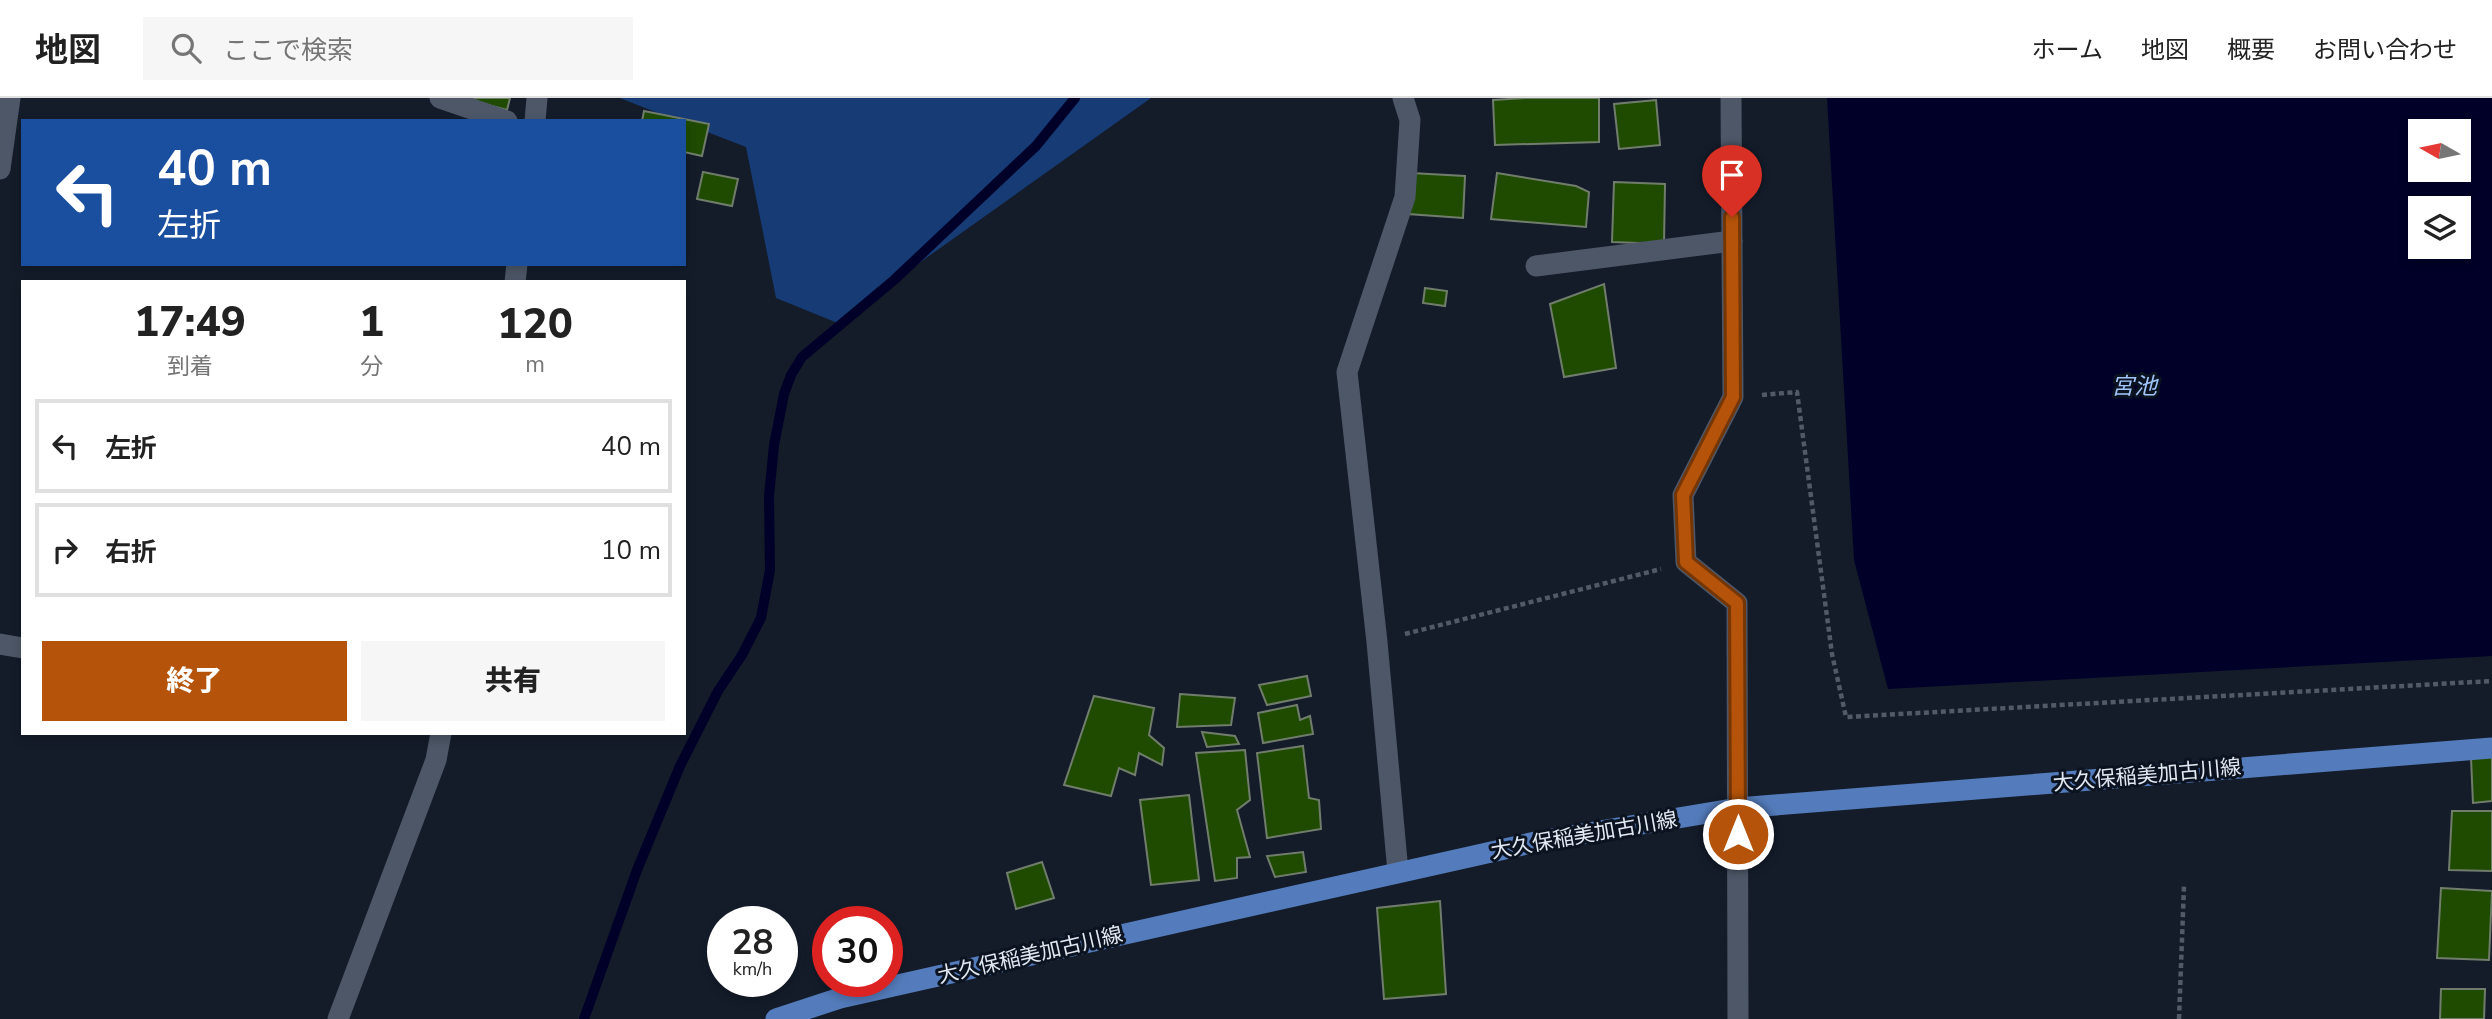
<!DOCTYPE html>
<html lang="ja">
<meta charset="utf-8">
<style>
:root{--surface:#fff;--page:#f6f6f6;--text:#222;--muted:#767676;--line:#e0e0e0;--accent:#b45309}
body{margin:0;font-family:"Nunito Sans","Noto Sans JP",sans-serif;background:var(--page);color:var(--text);height:100vh;display:flex;flex-direction:column;font-size:26px;white-space:nowrap}
*{box-sizing:border-box;margin:0}
p{font-size:23px;color:var(--muted)}
.icon{flex:none;width:38px;height:38px;fill:none;stroke:currentColor;stroke-width:2;stroke-linecap:round;stroke-linejoin:round}
.map{position:relative;flex:1;overflow:hidden}
.details{position:absolute;left:21px;top:182px;width:665px;height:455px;display:flex;flex-direction:column;background:var(--surface);border-radius:0px;box-shadow:0 4px 10px #0003}
.details>*{flex:none}
.hud{position:absolute;left:21px;top:21px;width:665px;height:147px;border-radius:0px;box-shadow:0 4px 10px #0003;background:#1a4fa0;color:#fff;overflow:hidden}
.needle{width:46px;rotate:279deg}
.tools{position:absolute;left:2408px;top:21px;display:grid;gap:14px}
.tools a{display:grid;place-items:center;width:63px;height:63px;border-radius:0px;background:var(--surface);box-shadow:0 4px 10px #0003;font-size:35px}
.speed{position:absolute;left:707px;top:808px;display:flex;gap:14px;font-size:35px;font-weight:700;text-align:center}
.speed>*{display:grid;place-content:center;width:91px;height:91px;border-radius:50%;background:var(--surface);box-shadow:0 4px 10px #0003;line-height:1}
.speed small{font-size:18px;font-weight:400}
.speed .limit{border:10px solid #d22;background:#fff;color:#111}
.pin{position:absolute;display:grid;place-items:center;width:60px;height:60px;color:#fff;margin:-72px -30px;border-radius:50% 50% 50% 0;rotate:-45deg;box-shadow:0 0 7px #0007}
.pin .icon{rotate:45deg}
.me{position:absolute;width:77px;margin:-38px;rotate:0deg;stroke-linejoin:round;filter:drop-shadow(0 0 5px #0008)}
.turn{display:flex;align-items:center;gap:24px;height:147px;padding:0 21px;font-size:32px}
.turn .icon{width:91px;height:91px;stroke-width:2.5}
.turn b{display:block;font-size:49px;line-height:60px}
.eta{display:flex;justify-content:space-evenly;align-items:center;height:119px;text-align:center}
.eta b{font-size:42px;font-weight:800;line-height:49px}
.action{display:flex;gap:14px;margin-top:auto;padding:14px 21px}
.action a{flex:1;height:80px;border-radius:0px;background:var(--accent);color:#fff;font-size:28px;font-weight:800;line-height:80px;text-align:center}
.action a+a{background:var(--page);color:var(--text)}
ul{padding:0;list-style:none}
li{display:flex;align-items:center;gap:21px;height:94px;margin:0 14px 10px;padding:0 7px;border:4px solid var(--line);border-radius:0px}
li div{flex:1}
li b{display:block;font-size:26px}
li em{font-style:normal}
header{display:flex;align-items:center;gap:42px;box-sizing:border-box;height:98px;padding:0 35px;background:var(--surface);border-bottom:2px solid var(--line)}
header strong{font-size:33px}
nav{display:flex;gap:38px;margin-inline-start:auto;font-size:24px}
.search{width:490px;height:63px;background:var(--page);display:flex;align-items:center;gap:18px;box-sizing:border-box;padding:0 24px;border-radius:0px;color:var(--muted);font-size:26px}
.map>svg:first-child{display:block}
</style>
<header>
<strong>地図</strong>
<div class="search"><svg class="icon" aria-label="search" viewBox="0 0 24 24"><circle cx="10" cy="10" r="6"/><path d="M15 15l6 6"/></svg>ここで検索</div>
<nav><a>ホーム</a><a>地図</a><a>概要</a><a>お問い合わせ</a></nav>
</header>
<div class="map">
<svg width="2492" height="921" viewBox="0 0 2492 921">
<rect width="100%" height="100%" fill="#141c2a"/>
<polygon fill="#163b75" points="620,0 1151,0 891,185 840,226 776,200 746,49 684,25 684,23 678,23"/>
<path fill="#000028" fill-rule="evenodd" d="M 1827,0 L 2492,0 L 2492,558 L 1888,591 L 1854,462 ZM 2420,33 L 2459,33 L 2459,72 L 2420,72 ZM 2420,110 L 2459,110 L 2459,149 L 2420,149 Z"/>
<g fill="none" stroke-linecap="round" stroke-linejoin="round">
<polyline stroke="#000028" stroke-width="10" points="584,921 637,772 680,668 718,593 742,557 761,520 770,472 769,398 774,347 784,296 791,277 802,259 894,182 1036,48 1075,0"/>
</g>
<g fill="#1e4b00" stroke="#717d6c" stroke-width="2">
<polygon points="462,0 510,0 507,12"/>
<polygon points="1525,0 1599,0 1599,44 1495,47 1493,2"/>
<polygon points="1656,2 1660,47 1619,51 1614,6"/>
<polygon points="644,13 709,26 702,58 684,54 684,23 642,23"/>
<polygon points="703,74 738,81 732,108 697,101"/>
<polygon points="1411,75 1465,78 1463,120 1408,116"/>
<polygon points="1497,75 1576,88 1589,94 1586,129 1491,121"/>
<polygon points="1614,84 1665,86 1664,146 1612,144"/>
<polygon points="1604,186 1616,270 1564,279 1550,206"/>
<polygon points="1425,190 1447,193 1445,208 1423,205"/>
<polygon points="1307,578 1311,598 1267,607 1259,587"/>
<polygon points="1180,596 1235,600 1231,627 1177,629"/>
<polygon points="1094,598 1154,610 1149,637 1164,650 1162,667 1139,655 1135,677 1119,670 1111,698 1064,687"/>
<polygon points="1297,607 1300,622 1310,618 1313,636 1263,645 1258,615"/>
<polygon points="1202,634 1235,638 1239,646 1207,649"/>
<polygon points="1303,648 1309,700 1319,702 1321,731 1267,740 1257,655"/>
<polygon points="1245,652 1250,702 1237,712 1250,759 1237,760 1237,780 1215,783 1196,655"/>
<polygon points="2492,658 2492,703 2473,705 2471,660"/>
<polygon points="1189,697 1199,782 1151,787 1140,702"/>
<polygon points="2452,713 2492,713 2492,773 2449,772"/>
<polygon points="1303,754 1306,774 1275,779 1267,758"/>
<polygon points="1042,764 1054,800 1016,811 1007,775"/>
<polygon points="2441,790 2492,793 2489,862 2437,860"/>
<polygon points="1440,803 1446,896 1384,901 1377,810"/>
<polygon points="2441,891 2485,891 2484,921 2440,921"/>
</g>
<g fill="none" stroke-linecap="round" stroke-linejoin="round">
<g stroke="#525a67" stroke-width="4.5" stroke-dasharray="5 3.5" stroke-linecap="butt">
<polyline points="1762,297 1797,294 1832,556 1846,619 2492,583"/>
<polyline points="1405,536 1661,471"/>
<polyline points="2179,921 2184,788"/>
</g>
<g stroke="#4d5767" stroke-width="21">
<polyline points="440,0 507,23"/>
<polyline points="1731,0 1733,299 1683,397 1686,464 1737,505 1738,921"/>
<polyline points="535,23 537,0"/>
<polyline points="0,71 10,0"/>
<polyline points="1536,168 1732,143"/>
<polyline points="515,184 517,166"/>
<polyline points="0,546 23,550"/>
<polyline points="1398,774 1377,544 1347,274 1405,99 1410,22 1403,0"/>
<polyline points="338,921 436,662 441,635"/>
</g>
<polyline stroke="#547cbc" stroke-width="21" points="776,921 840,900 1540,743 1738,710 2492,650"/>
</g>
<g fill="none" stroke-linecap="round" stroke-linejoin="round">
<defs>
<polyline id="route" points="1732,119 1733,299 1683,397 1686,464 1737,505 1738,736"/>
</defs>
<use href="#route" stroke="#753606" stroke-width="18"/>
<use href="#route" stroke="#b45309" stroke-width="12"/>
</g>
<g text-anchor="middle" stroke-width="6" stroke-linejoin="round" paint-order="stroke">
<g font-size="21" fill="#e1e8f1" stroke="#0b1320">
<text transform="translate(2147 677) rotate(-5)" y="7">大久保稲美加古川線</text>
<text transform="translate(1584 737) rotate(-10)" y="7">大久保稲美加古川線</text>
<text transform="translate(1030 857) rotate(-13)" y="7">大久保稲美加古川線</text>
</g>
<g font-size="23" font-style="italic" fill="#a1c4fa" stroke="#0b1320">
<text x="2134" y="296">宮池</text>
</g>
</g>
</svg>
<div class="tools">
<a><svg class="needle" viewBox="-14 -14 28 28"><path d="M0-13l5 13h-10z" fill="#e53935"/><path d="M0 13l5-13h-10z" fill="#767676"/></svg></a>
<a><svg class="icon" aria-label="layers" viewBox="0 0 24 24"><path d="M12 4l9 5-9 5-9-5zM3 14l9 5 9-5"/></svg></a>
</div>
<div class="speed"><div>28<small>km/h</small></div><div class="limit">30</div></div>
<div class="pin" style="left:1732px;top:119px;background:#d93025"><svg class="icon" aria-label="arrive" viewBox="0 0 24 24"><path d="M6 21V4h12l-3 4 3 4H6"/></svg></div>
<svg class="me" style="left:1738px;top:736px" viewBox="-20 -20 40 40"><circle r="17" fill="#b45309" stroke="#fff" stroke-width="3"/><path d="M0-11L8 9 0 5-8 9z" fill="#fff"/></svg>
<div class="hud">
<div class="turn"><svg class="icon" aria-label="left" viewBox="0 0 24 24"><path d="M17 20v-9H6M10 6l-5 5 5 5"/></svg><div><b>40 m</b>左折</div></div>
</div>
<section class="details">
<div class="eta">
<div><b>17:49</b><p>到着</p></div>
<div><b>1</b><p>分</p></div>
<div><b>120</b><p>m</p></div>
</div>
<ul>
<li><svg class="icon" aria-label="left" viewBox="0 0 24 24"><path d="M17 20v-9H6M10 6l-5 5 5 5"/></svg><div><b>左折</b></div><em>40 m</em></li>
<li><svg class="icon" aria-label="right" viewBox="0 0 24 24"><path d="M7 20v-9h11M14 6l5 5-5 5"/></svg><div><b>右折</b></div><em>10 m</em></li>
</ul>
<div class="action"><a>終了</a><a>共有</a></div>
</section>
</div>
